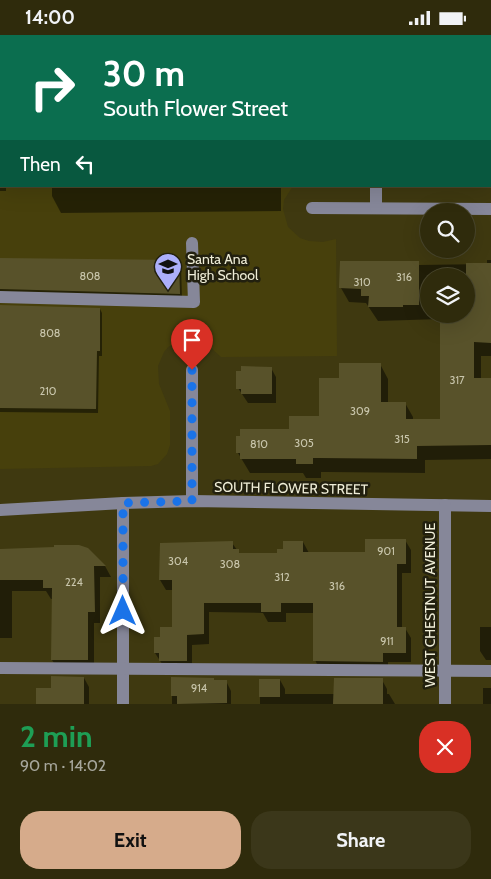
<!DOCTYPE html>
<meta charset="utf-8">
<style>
:root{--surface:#2f2b0c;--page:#3b371a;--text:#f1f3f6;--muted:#a7a79d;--line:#4a472d;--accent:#d6ab8b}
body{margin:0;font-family:Cabin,sans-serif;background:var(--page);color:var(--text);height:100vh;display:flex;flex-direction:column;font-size:19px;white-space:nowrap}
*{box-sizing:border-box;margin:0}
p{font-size:16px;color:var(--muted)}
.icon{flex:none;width:28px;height:28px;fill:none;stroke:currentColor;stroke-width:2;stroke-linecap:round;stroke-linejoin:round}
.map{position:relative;height:669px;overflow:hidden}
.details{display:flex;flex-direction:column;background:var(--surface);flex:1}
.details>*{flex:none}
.hud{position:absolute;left:0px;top:0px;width:491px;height:152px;box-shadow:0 5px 20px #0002,0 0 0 1px var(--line);background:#0b6e4f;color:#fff;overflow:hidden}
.buttons{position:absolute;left:420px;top:168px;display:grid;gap:10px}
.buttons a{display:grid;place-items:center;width:55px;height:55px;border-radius:50%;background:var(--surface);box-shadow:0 5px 20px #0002,0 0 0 1px var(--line);font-size:25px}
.pin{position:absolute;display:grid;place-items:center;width:42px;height:42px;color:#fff;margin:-51px -21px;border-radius:50% 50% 50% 0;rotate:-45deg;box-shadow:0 0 5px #0007}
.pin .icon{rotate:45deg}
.me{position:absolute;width:55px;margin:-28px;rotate:0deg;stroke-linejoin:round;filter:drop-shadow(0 0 4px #0008)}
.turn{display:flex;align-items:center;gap:18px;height:105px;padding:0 20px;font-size:22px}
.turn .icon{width:65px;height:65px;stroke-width:2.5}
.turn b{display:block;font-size:35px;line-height:42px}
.then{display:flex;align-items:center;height:48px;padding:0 20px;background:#0003;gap:10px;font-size:19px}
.round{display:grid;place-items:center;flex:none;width:52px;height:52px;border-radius:20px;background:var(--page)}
.overview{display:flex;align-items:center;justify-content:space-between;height:85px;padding:0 20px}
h1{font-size:30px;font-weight:800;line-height:38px;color:#1e9e55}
.primary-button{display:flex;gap:10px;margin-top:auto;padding:10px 20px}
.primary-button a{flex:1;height:58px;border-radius:20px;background:var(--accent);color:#111;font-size:20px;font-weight:800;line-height:58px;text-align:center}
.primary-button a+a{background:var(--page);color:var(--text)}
.status{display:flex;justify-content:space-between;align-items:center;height:35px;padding:0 25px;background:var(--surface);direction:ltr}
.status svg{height:14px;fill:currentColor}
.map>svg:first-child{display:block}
</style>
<div class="status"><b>14:00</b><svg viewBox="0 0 49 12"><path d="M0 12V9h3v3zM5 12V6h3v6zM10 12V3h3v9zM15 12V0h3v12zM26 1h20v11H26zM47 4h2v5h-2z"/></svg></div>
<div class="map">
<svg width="491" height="669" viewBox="0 0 491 669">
<rect width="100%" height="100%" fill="#3f3910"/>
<polygon fill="#47400c" points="0,0 491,0 491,32 490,1 1,1 1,151 293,151 284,165 283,174 288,192 300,203 309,206 323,207 336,204 337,321 221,322 208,310 187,305 178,307 168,312 164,317 158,331 159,349 170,376 170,410 167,419 158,429 151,431 0,434"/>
<g fill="#0007" fill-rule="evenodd">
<polygon points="0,0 136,0 1,1 1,151 6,151 6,156 0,156"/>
<polygon points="383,0 404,0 405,1 383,1"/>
<rect x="490" y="46" width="1" height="102"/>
<polygon points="52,151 281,151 281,176 61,178 52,161"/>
<polygon points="0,224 178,226 181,231 182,263 0,260"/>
<path d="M 487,225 L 491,225 L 491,321 L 481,321 L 481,344 L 491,345 L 491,424 L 425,425 L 425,438 L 328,437 L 321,437 L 321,443 L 306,443 L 303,438 L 250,438 L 238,418 L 320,382 L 340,344 L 380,329 L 388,344 L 388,368 L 405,368 L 413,382 L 413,385 L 442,385 L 441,284 L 378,286 L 366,268 L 349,267 L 341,253 L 341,227 L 419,230 L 487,229 ZM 429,241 L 466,241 L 466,279 L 429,279 Z"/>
<polygon points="0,271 100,274 102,278 102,321 99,321 98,378 0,377"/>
<polygon points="271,333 276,342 276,368 248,368 238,353"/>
<polygon points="405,505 411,515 411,538 402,538 402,593 405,593 411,603 411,627 388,627 388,637 320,635 315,625 315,578 286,578 286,587 268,587 263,578 209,577 209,609 192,610 192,636 166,635 155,618 161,603 173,593 173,555 166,555 160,545 232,508 240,519 278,519 303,507 309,518 367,518"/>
<polygon points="88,514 105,531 111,542 100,542 100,588 94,588 94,636 59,636 52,625 53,564 51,564 46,556 12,556 12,603 0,603 0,516"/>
<polygon points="480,592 491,592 491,625 486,625 480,616"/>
<polygon points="84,643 89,652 89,669 37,669 52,654"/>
<polygon points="172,643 226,646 231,656 231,669 172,669"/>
<polygon points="260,645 280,645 285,654 285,659 334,659 382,645 387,654 387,659 389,659 395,669 399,669 260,669"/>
<rect x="483" y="653" width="8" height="16"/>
</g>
<g fill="#58522a">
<polygon points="0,223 179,225 180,259 0,254"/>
<polygon points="340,226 419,226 419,270 403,270 403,272 368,272 369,261 361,261 361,254 339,253"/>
<polygon points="466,228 491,228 491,308 474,307 474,343 491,343 491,410 417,411 417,424 319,423 313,423 313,429 296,429 296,424 240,424 240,418 236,418 236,401 240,401 240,394 289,394 289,381 319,381 319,343 339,343 339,328 381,328 381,367 406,367 406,384 440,384 440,279 466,279"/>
<polygon points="0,270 100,273 100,316 97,316 96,374 0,373"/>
<polygon points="241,331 272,332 272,359 241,359 241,354 236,354 236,336 241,336"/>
<polygon points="365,504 406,504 406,529 397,529 397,592 406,592 406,618 383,618 383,627 313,626 313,568 281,568 281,577 261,577 261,568 204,568 204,599 187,600 187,626 159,626 159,618 154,618 154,602 160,602 160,592 172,592 172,545 159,545 160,508 233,506 233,514 239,514 239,518 277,518 277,514 283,514 283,506 303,506 303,517 365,517"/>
<polygon points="54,510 79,510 88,513 106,531 94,531 95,577 88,577 88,625 51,625 52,553 43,553 43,545 0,545 0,514 54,512"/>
<polygon points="51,641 84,642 84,669 36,669 36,653 51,653"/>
<polygon points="171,642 214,643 214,645 227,645 227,668 177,669 177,661 171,661"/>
<polygon points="334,643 383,643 383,669 333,669"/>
<rect x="259" y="644" width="21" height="18"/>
</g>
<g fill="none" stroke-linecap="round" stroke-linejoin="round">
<g stroke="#868799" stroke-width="12">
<polyline points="312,173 491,174"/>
<polyline points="376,173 376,151"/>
<polyline points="0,262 194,267 192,208"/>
<polyline points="192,335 192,466"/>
<polyline points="123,468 123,669"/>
<polyline points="0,475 123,468 192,466 491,471"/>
<polyline points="0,633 491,636"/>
<polyline points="445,669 445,470"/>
</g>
</g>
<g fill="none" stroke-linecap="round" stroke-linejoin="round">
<polyline stroke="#1a73e8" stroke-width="9" stroke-dasharray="0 16.2" points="123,576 123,468 192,466 192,335"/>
</g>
<defs>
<symbol id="school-pin" viewBox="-11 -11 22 30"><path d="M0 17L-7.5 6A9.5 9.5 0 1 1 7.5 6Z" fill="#acaffb" stroke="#22200f"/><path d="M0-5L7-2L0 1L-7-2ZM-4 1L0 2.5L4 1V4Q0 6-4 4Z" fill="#111"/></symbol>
</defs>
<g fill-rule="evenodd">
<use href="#school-pin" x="152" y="216" width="32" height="43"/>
</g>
<g text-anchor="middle" stroke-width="5" stroke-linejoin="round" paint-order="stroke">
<g font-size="11" fill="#c9c6ac">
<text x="90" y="245">808</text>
<text x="404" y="246">316</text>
<text x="362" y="251">310</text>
<text x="50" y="302">808</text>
<text x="457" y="349">317</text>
<text x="48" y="360">210</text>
<text x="360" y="380">309</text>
<text x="402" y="408">315</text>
<text x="304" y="412">305</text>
<text x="259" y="413">810</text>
<text x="386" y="520">901</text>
<text x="178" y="530">304</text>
<text x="230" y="533">308</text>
<text x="282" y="546">312</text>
<text x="74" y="551">224</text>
<text x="337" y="555">316</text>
<text x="387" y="610">911</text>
<text x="199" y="657">914</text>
</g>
<g font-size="14" fill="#efedd7" stroke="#22200f" text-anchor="start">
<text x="187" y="229">Santa Ana<tspan x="187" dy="16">High School</tspan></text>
</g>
<g font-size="14" fill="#efedd7" stroke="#22200f">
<text transform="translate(291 453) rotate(1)" y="5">SOUTH FLOWER STREET</text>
<text transform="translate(430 570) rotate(-90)" y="5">WEST CHESTNUT AVENUE</text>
</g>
</g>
</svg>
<div class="buttons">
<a><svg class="icon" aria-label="search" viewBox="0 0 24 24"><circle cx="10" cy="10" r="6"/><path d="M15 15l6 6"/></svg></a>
<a><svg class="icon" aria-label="layers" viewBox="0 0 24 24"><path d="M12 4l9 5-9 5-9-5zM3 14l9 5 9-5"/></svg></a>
</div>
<div class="pin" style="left:192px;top:335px;background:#d93025"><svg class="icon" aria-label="arrive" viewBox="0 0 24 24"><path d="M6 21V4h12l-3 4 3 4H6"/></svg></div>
<svg class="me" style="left:123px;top:576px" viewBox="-20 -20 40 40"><path d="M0-17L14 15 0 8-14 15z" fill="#1a73e8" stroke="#fff" stroke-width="4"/></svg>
<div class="hud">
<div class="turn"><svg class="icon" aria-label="right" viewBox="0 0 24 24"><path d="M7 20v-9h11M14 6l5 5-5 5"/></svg><div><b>30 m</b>South Flower Street</div></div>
<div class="then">Then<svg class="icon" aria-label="left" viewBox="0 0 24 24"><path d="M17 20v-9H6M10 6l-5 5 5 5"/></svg></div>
</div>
</div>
<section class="details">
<div class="overview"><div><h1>2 min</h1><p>90 m · 14:02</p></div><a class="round" style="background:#d93025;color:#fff"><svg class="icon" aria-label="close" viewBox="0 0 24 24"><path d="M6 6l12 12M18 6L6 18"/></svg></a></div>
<div class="primary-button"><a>Exit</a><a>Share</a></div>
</section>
